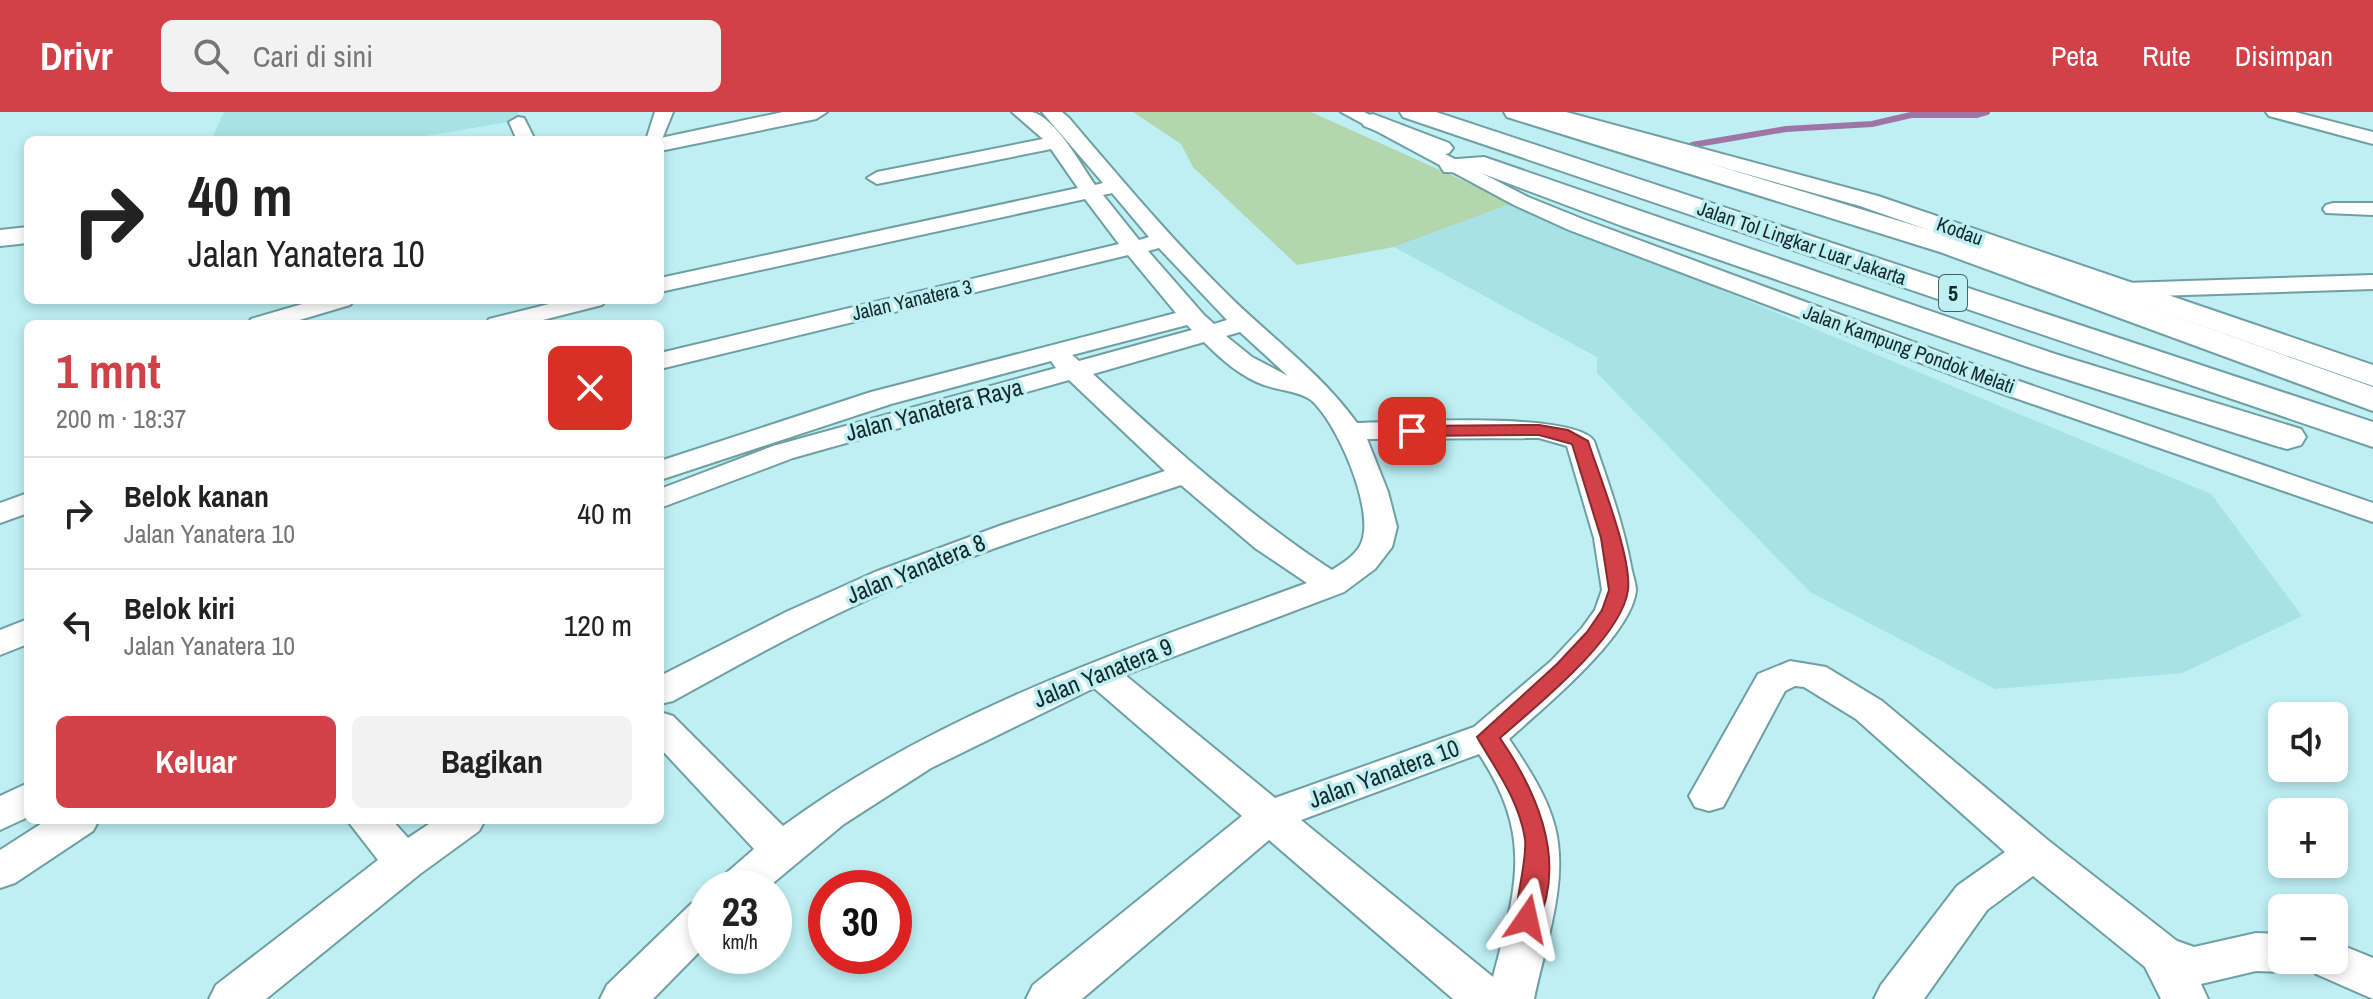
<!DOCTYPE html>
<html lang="id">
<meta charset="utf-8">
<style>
:root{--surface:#fff;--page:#f2f2f2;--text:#222;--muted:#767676;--line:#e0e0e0;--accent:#d14147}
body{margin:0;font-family:"Archivo Narrow",sans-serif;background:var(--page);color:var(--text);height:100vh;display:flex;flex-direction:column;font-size:30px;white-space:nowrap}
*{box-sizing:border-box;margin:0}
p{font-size:26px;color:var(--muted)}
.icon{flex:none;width:44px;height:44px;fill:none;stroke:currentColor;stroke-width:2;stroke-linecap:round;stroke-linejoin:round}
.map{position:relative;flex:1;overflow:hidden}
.drawer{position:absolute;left:24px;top:208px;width:640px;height:504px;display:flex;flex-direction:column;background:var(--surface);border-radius:12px;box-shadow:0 4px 12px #0003}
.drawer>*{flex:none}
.banner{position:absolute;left:24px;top:24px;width:640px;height:168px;border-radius:12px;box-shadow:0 4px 12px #0003;background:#fff;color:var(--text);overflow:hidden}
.tools{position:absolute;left:2268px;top:590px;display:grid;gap:16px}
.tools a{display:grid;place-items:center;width:80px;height:80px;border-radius:12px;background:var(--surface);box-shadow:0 4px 12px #0003;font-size:40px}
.speed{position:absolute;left:688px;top:758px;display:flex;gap:16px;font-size:40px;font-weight:700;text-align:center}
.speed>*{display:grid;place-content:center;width:104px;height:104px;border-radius:50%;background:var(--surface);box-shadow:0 4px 12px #0003;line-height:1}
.speed small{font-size:20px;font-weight:400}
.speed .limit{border:12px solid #d22;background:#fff;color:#111}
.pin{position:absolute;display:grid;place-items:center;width:68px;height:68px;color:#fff;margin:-34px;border-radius:16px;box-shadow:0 4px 12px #0006}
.me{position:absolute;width:88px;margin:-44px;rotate:11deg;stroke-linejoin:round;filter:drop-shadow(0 0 6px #0008)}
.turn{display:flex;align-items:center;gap:28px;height:168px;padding:0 32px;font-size:36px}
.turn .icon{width:104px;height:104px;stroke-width:2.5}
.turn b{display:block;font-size:56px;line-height:68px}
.round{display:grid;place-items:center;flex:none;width:84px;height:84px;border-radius:12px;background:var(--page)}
.overview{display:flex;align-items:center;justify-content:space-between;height:136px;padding:0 32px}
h1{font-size:48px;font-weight:700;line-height:60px;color:var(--accent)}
.primary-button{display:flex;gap:16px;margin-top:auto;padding:16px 32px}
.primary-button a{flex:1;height:92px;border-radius:12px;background:var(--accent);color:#fff;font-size:32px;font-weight:700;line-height:92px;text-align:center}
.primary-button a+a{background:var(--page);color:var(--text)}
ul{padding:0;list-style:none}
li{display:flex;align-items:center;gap:24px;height:112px;padding:0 32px;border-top:2px solid var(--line)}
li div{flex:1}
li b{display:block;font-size:30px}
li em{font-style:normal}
header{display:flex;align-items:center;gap:48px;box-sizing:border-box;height:112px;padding:0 40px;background:var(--accent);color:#fff}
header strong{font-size:38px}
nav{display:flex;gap:44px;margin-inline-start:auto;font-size:28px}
.search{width:560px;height:72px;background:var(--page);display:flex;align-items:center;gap:20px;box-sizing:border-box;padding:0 28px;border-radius:12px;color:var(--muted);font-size:30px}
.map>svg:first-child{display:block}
</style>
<header>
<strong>Drivr</strong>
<div class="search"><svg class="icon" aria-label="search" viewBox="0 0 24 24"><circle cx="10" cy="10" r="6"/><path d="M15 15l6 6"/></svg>Cari di sini</div>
<nav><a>Peta</a><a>Rute</a><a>Disimpan</a></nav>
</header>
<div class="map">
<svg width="2373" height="887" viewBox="0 0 2373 887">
<rect width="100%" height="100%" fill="#bdeff3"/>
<g fill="#a7e2e7">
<polygon points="224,0 518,0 520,8 401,28 211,28"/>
<polygon points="1513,91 2211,382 2302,504 2182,561 1995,577 1810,480 1597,261 1597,245 1394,135"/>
</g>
<polygon fill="#b3d6af" points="1133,0 1311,0 1513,91 1394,135 1297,153 1193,55 1181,32"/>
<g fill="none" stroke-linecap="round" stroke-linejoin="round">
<polyline stroke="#9e75a4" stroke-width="6" points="1692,33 1786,17 1872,12 1911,3 1976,3 1987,0"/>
<defs>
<g id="minor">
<polygon points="655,0 673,0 660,32 660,28 646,28"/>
<path d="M 1012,0 C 1018,0 1026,0 1032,0 C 1056,6 1081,53 1095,73 L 1103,71 L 1042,0 L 1062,0 L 1069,6 C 1121,67 1173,129 1230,185 C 1273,227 1321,261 1357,311 C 1398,310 1574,299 1594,329 C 1608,370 1623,411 1631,454 C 1632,461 1636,471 1636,478 C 1632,524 1542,597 1509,627 C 1527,654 1547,683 1555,715 C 1569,770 1545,833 1534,887 L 1453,887 L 1269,728 L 1082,887 L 1026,887 L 1033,873 L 1242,704 L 1094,576 L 931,656 L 844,712 L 767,776 L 717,776 L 723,764 L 754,737 L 660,636 L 660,600 L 673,604 L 783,714 C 940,599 1126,537 1307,471 L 1255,436 L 1181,373 C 1071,410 961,444 856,493 C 793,522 733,556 673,589 L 660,592 L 660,564 L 786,500 L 875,460 L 1002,413 L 1165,359 L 1069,268 L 793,346 L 660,396 L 660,377 L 773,334 L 1056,256 L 1051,249 L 891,292 L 660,368 L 660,349 L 871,280 L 1176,201 L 1128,143 L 660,257 L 660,241 L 1119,132 L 1085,87 L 660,180 L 660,166 L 1078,76 L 1051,37 L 877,72 L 867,66 L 877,60 L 1043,27 ZM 1112,81 L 1149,125 L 1139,128 L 1103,83 ZM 1159,136 L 1227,208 L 1214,212 L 1204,203 L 1148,139 ZM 1187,213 L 1192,218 L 1079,249 L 1072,243 ZM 1240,220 L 1288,264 L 1252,245 L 1226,224 ZM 1204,230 C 1221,247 1241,265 1264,273 C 1277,278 1300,279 1311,288 C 1337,310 1374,396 1362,429 C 1358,442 1343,451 1332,458 C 1245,401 1169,332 1093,262 ZM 1539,326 L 1567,334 L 1594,426 L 1602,478 L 1595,498 L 1582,516 L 1551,549 L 1474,615 L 1275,686 L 1125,563 L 1344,480 L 1375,457 L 1392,435 L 1397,415 L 1388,380 L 1367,327 ZM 1479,642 C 1534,725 1516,776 1493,865 L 1301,708 Z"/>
<polygon points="1341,0 1364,0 1528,85 1585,108 2013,267 2373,391 2373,410 1995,279 1569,118 1514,93"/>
<polygon points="2266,0 2295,0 2373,20 2373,32 2269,4"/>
<polygon points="518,5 524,6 535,28 517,28 509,10"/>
<polygon points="2333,91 2373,91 2373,103 2326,101 2323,97 2326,93"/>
<polygon points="2373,163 2373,177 2125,185 2117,183 2113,178 2117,173 2125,171"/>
<polygon points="316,188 354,188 350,193 286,212 248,212 251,207"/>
<polygon points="565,188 606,188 602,193 527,212 486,212 489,207"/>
<polygon points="28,381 28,401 0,411 0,391"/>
<polygon points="28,507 28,532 0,543 0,518"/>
<polygon points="1790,549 1826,555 1882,589 2049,729 2177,829 2194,835 2256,821 2282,822 2282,848 2301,848 2298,854 2282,860 2256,859 2201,872 2208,887 2161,887 2145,855 2033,764 1987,798 1924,887 1874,887 1881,873 1957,774 2005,740 1856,607 1804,575 1795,574 1785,579 1723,695 1709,699 1695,695 1689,684 1758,562"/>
<polygon points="28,671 28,705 0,718 0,684"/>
<polygon points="47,708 99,708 93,719 15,771 0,776 0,738"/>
<polygon points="347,708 392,708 408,726 435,708 485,708 479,719 420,762 266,887 209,887 216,873 378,748"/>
<polygon points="706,787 706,833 653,887 600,887 607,873 691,792"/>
<polygon points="2334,830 2373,846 2373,887 2316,862 2309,848 2334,848"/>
</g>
<g id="major">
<polygon points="783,0 827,0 816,7 660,39 660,28 651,28"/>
<polygon points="1528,0 1566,0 1878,84 2373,253 2373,274 1860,94 1633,30 1531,5"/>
<polygon points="28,115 28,131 0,134 0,118"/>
</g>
<g id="highway">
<polygon points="1400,0 1436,0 2373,310 2373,335 1403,5"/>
<polygon points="1504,0 1541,0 1962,128 2373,275 2373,299 1940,140 1507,5"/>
<polygon points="1373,2 1449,31 1453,36 1449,41 1440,44 1364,14 1361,9 1364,4"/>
<polygon points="1484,45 2055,242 2301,317 2306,325 2301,333 2287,337 2273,333 2031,256 1622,114 1481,61 1444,60 1440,54 1444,48"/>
</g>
</defs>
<use href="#minor" stroke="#6f9fa3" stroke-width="4"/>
<use href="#major" stroke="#6f9fa3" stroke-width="4"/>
<use href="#highway" stroke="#6f9fa3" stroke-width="4"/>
<use href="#minor" fill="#fff" fill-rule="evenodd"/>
<use href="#major" fill="#fff" fill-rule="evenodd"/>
<use href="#highway" fill="#fff" fill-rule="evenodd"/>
</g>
<path fill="#d14147" stroke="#882a2e" stroke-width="2" d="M 1539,313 L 1568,318 L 1588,329 C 1599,363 1632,445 1628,478 C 1622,526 1535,595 1500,626 C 1537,680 1568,750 1536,814 L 1527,817 L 1518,814 C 1511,800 1528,750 1525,727 C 1519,688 1496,658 1477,625 L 1557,552 L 1587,520 L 1602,498 L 1609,478 L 1601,426 L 1572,332 L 1539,323 L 1412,324 L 1404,319 L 1412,314 Z"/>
<g text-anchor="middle" stroke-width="7" stroke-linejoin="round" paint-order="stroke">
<g font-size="20" fill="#15282a" stroke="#bdeff3">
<text transform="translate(1960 119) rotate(20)" y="7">Kodau</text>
<text transform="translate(1802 131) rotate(19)" y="7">Jalan Tol Lingkar Luar Jakarta</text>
<text transform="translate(912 188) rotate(-13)" y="7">Jalan Yanatera 3</text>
<text transform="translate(1909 237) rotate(20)" y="7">Jalan Kampung Pondok Melati</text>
</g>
<rect fill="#bdeff3" stroke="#476466" stroke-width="2" x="1939" y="163" width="28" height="36" rx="6"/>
<g font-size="22" font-weight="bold" fill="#15282a">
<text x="1953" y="189">5</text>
</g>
<g font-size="24" fill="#15282a" stroke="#bdeff3">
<text transform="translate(934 298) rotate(-15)" y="8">Jalan Yanatera Raya</text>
<text transform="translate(916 457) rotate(-22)" y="8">Jalan Yanatera 8</text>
<text transform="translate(1103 561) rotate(-22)" y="8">Jalan Yanatera 9</text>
<text transform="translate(1384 662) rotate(-20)" y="8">Jalan Yanatera 10</text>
</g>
</g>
</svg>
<div class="tools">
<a><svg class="icon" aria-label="sound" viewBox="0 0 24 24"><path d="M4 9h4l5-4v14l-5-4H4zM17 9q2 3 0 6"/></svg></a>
<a>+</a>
<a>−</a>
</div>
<div class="speed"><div>23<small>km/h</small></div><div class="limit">30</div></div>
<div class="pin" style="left:1412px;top:319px;background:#d93025"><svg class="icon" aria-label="arrive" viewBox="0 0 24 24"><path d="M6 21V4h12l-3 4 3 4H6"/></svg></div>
<svg class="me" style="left:1527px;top:807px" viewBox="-20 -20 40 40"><path d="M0-17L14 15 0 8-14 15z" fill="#d14147" stroke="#fff" stroke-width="4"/></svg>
<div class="banner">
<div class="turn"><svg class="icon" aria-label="right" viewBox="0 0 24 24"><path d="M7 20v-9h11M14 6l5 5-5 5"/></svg><div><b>40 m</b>Jalan Yanatera 10</div></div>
</div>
<section class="drawer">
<div class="overview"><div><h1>1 mnt</h1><p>200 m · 18:37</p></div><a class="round" style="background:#d93025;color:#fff"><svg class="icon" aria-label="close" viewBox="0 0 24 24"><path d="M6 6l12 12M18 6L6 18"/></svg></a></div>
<ul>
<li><svg class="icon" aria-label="right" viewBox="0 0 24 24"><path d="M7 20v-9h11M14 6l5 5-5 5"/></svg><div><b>Belok kanan</b><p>Jalan Yanatera 10</p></div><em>40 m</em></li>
<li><svg class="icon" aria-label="left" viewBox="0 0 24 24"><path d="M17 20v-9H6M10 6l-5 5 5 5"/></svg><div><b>Belok kiri</b><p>Jalan Yanatera 10</p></div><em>120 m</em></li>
</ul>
<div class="primary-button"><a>Keluar</a><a>Bagikan</a></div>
</section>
</div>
